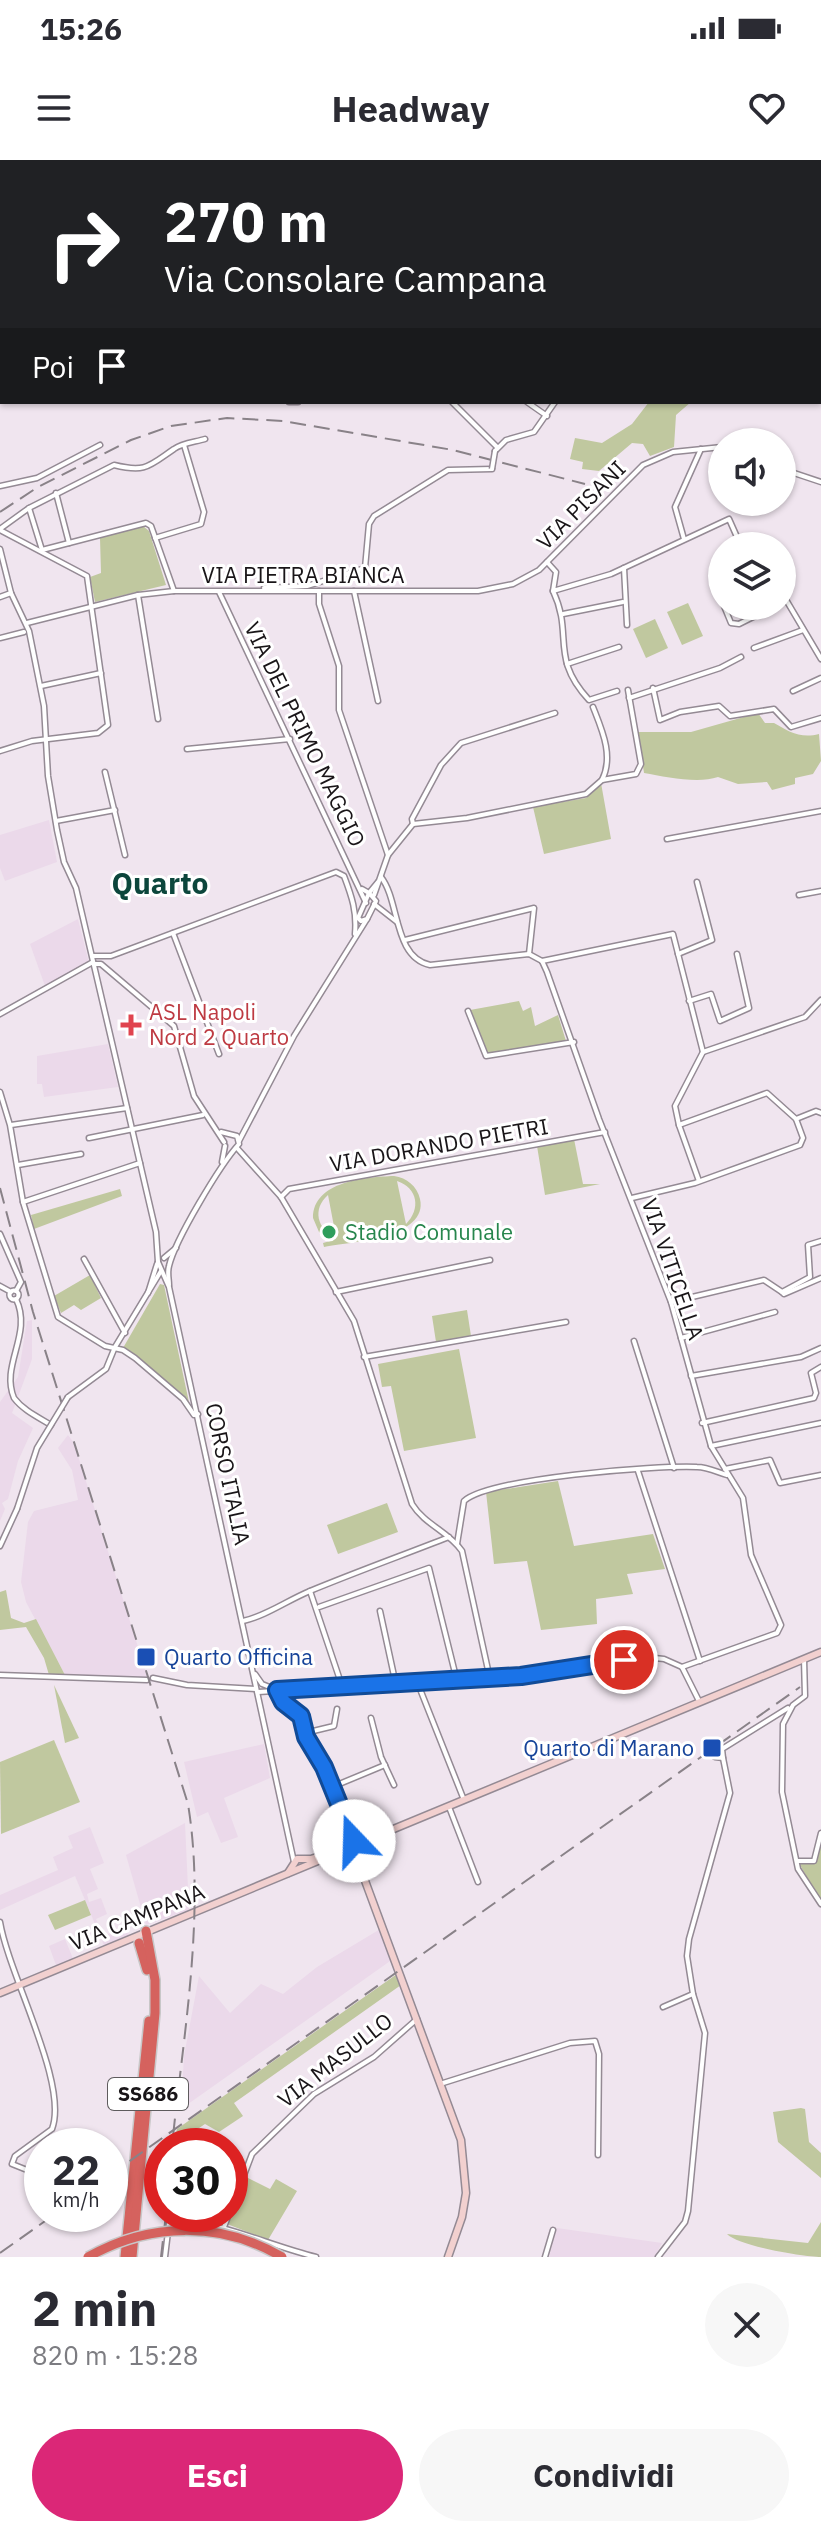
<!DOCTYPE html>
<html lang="it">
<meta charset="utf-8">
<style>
:root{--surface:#fff;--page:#f7f7f7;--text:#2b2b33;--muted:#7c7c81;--accent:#db2777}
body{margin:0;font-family:"IBM Plex Sans",sans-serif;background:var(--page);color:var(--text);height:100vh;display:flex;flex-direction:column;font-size:30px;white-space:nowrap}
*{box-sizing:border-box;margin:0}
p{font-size:26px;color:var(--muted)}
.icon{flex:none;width:44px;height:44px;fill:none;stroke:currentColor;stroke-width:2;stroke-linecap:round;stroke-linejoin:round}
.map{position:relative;height:2097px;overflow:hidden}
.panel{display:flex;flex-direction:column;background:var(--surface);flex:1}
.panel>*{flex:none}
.hud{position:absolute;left:0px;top:0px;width:822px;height:244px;box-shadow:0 2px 6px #0004;background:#202124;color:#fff;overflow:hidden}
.fabs{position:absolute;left:708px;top:268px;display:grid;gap:16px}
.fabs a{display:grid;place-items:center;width:88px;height:88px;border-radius:50%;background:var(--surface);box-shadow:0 2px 6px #0004;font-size:40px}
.speed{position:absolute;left:24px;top:1968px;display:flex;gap:16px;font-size:40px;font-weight:700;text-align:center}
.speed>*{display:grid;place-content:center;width:104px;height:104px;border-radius:50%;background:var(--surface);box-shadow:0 2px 6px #0004;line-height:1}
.speed small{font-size:20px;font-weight:400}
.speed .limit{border:12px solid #d22;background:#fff;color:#111}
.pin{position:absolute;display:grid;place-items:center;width:68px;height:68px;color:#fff;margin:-34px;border:4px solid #fff;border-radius:50%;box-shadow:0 2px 8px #0007}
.me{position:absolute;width:88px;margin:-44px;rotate:339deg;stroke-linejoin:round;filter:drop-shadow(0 0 6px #0008)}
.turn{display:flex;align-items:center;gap:28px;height:168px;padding:0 32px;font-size:36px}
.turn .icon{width:104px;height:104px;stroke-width:2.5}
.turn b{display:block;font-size:56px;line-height:68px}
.then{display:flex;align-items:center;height:76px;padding:0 32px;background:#0003;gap:16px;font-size:30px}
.round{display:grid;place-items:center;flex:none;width:84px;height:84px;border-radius:42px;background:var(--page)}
.headline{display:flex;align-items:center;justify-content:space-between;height:136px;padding:0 32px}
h1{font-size:48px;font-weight:700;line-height:60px}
.button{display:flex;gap:16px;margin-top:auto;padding:16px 32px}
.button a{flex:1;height:92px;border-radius:48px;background:var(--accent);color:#fff;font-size:32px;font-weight:700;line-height:92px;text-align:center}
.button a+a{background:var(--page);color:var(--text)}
.status{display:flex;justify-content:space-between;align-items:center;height:56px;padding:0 40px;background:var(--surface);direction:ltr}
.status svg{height:22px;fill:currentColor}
header{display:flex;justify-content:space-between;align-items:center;height:104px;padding:0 32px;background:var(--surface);font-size:36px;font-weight:700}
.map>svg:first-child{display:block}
</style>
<div class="status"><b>15:26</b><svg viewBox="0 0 49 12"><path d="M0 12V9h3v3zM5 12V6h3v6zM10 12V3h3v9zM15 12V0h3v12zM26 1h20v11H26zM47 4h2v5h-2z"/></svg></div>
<header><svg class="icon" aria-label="menu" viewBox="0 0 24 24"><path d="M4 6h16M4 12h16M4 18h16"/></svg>Headway<svg class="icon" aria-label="heart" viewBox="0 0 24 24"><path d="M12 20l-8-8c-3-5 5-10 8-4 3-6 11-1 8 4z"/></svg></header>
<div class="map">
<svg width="821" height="2097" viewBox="0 0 821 2097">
<rect width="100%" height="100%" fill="#f0e5ef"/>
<g fill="#ebd9ea">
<polygon points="49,660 57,702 5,721 0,708 0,675"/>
<polygon points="78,759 89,803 45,826 30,784"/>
<polygon points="108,884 118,927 44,937 42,924 37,924 37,896"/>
<polygon points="32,1160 32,1199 12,1253 33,1268 18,1301 8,1339 2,1343 5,1349 0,1361 0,1242 18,1217 27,1161"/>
<polygon points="68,1275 74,1283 149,1522 107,1522 108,1519 66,1517 26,1442 21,1422 28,1362 34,1351 78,1340 72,1310 58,1288"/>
<polygon points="264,1584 270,1618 224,1638 238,1677 221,1683 208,1652 197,1657 184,1602"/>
<polygon points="185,1663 189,1750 146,1765 126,1695"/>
<polygon points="90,1667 104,1703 90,1709 98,1729 87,1734 89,1742 101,1738 107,1754 96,1759 103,1776 126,1767 130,1778 105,1788 75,1716 0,1750 0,1735 58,1710 53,1697 73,1688 68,1676"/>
<polygon points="382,1768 393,1799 181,1949 184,1896 199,1816 230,1853 261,1824 283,1834 317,1807"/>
<polygon points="65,1779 74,1801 57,1808 49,1786"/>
<polygon points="557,2068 662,2083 654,2097 549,2097"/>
</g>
<g fill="#c0c89f" fill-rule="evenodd">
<polygon points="649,242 691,242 676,255 674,287 650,296 643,284 632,283 599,311 582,309 583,302 570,299 575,278 602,283 632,264"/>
<polygon points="143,366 149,371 166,425 95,442 90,417 101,413 100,378"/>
<polygon points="688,443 703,476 682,485 667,452"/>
<polygon points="655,459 668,488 646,498 633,469"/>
<path d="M 758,553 L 765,563 L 774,563 C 788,571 800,579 819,574 L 821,601 L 813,614 L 795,618 L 795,624 L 772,630 L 767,622 L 738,624 L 718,617 C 698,624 666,617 644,613 L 638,572 L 691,572 Z"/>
<polygon points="601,623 611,679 544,694 533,647 586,638"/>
<polygon points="519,841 523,851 531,847 535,866 558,855 566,881 486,893 470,850"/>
<polygon points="574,979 583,1024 600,1024 545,1035 537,986"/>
<path d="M 394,1016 C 407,1018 417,1026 420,1039 C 429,1078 349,1082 324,1087 L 323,1083 L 330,1081 L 319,1072 L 313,1058 C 313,1021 366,1017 394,1016 ZM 397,1021 C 418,1028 421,1049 406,1064 ZM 328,1035 L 336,1077 L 336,1078 C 317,1069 312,1049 328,1035 Z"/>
<polygon points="120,1029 122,1036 34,1069 31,1055"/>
<polygon points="90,1115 101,1138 81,1150 74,1145 61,1153 54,1136"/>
<polygon points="160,1124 164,1125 190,1247 172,1226 123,1188"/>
<polygon points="467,1150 471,1176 436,1182 432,1156"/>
<polygon points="459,1189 476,1278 404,1291 391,1226 382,1227 378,1204"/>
<polygon points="558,1321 574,1386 653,1374 665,1409 627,1414 633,1434 596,1439 597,1464 541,1470 527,1401 494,1404 486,1332"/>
<polygon points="387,1343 398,1372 338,1394 327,1365"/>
<polygon points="6,1430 11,1458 24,1463 36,1459 66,1517 49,1515 44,1498 26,1467 0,1470 0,1432"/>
<polygon points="54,1525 79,1578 65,1583"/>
<polygon points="54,1580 80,1642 1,1674 0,1602"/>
<polygon points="821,1678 821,1743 799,1703 814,1703"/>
<polygon points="85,1740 91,1755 55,1770 48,1755"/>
<polygon points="397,1814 401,1825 234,1943 243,1956 219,1972 205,1964 174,1985 177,1969"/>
<polygon points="801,1948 805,1949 809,1982 821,1993 821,2018 778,1982 773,1952"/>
<polygon points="246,2017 270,2029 276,2019 297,2031 268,2080 227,2064"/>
<path d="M 821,2062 L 821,2097 C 804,2097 738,2086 727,2074 L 808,2083 Z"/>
</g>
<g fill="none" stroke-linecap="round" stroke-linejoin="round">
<polyline stroke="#88bfd1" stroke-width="2" points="138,2 138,0"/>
<defs>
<g id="street">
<polyline points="49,0 51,2"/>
<polyline points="279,0 279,2"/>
<polyline points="247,2 249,0"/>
<polyline points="0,122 2,122"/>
<polyline points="0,217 2,215"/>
<polyline points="289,242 298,242"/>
<polyline points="452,242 497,287"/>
<polyline points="527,242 547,256"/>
<polyline points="495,291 506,280 534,272 555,242"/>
<polyline points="782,309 821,322"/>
<polyline points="0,326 37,318 100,285"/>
<polyline points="56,333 69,383"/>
<polyline points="29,348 42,390"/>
<path d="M 0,369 L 29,348 L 114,305 C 146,313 149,306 174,289 C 182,283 195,282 205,279"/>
<polyline points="0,370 87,416 108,565 98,573 32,581 0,591"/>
<polyline points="155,378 201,364 204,352 184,285"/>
<polyline points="684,379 675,347 701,289"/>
<polyline points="0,389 11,433 29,471 44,546 48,616 57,670 64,702 76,728 156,1072 158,1102"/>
<polyline points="42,390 146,363 151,366 174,431"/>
<polyline points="547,402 556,412 553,431 611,414 729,359 741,386"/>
<polyline points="624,408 627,465"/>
<polyline points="716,425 722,441"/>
<polyline points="264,428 307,426 365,408 369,364 374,356 448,310 492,309"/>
<polyline points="319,431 319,444 339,506 339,550 388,695"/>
<polyline points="354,431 378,541"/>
<path d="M 553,431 C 574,475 549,497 589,540 L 617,531"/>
<polyline points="219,432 366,743"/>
<polyline points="782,433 821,499"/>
<polyline points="138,435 158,559"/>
<polyline points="0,437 11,433"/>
<polyline points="724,446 731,463 739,464 761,453"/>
<polyline points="563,454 623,442"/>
<polyline points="27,463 138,435 174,431 478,431 513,424 539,410 643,305 673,292 722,287"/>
<polyline points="0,478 24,472"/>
<polyline points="754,488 803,470"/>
<polyline points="567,504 619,487"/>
<polyline points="41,526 101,513"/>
<polyline points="653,528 660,560 680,552 719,546 730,556 774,549 791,567 821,558"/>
<polyline points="793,531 821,518"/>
<polyline points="629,538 720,508 741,497"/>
<path d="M 593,547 C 602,570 614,596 602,620"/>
<polyline points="187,589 290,579"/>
<polyline points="105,612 125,695"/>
<polyline points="56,661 115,650"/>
<polyline points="413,664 412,659 441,605 461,583 555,553"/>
<polyline points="667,679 821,651"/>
<path d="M 381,717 C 400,741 393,797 430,805 L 529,794 L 542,801 L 547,812 L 599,959 L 671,1142 L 711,1286 L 743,1338 L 751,1395 L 781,1465 L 777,1473 L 682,1507"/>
<polyline points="362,729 369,733 378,722"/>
<polygon points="369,733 376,741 367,759 361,761 358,758"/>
<polyline points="374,735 388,695 413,664 467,658 586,634 602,620 636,614 641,604 628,530"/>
<polyline points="799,735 821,731"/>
<polyline points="374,744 397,762"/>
<polyline points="173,773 219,894"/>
<polyline points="405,780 534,748 529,794"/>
<polyline points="678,794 712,780 697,722"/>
<path d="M 93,796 L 111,796 L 336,712 L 344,716 C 352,737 357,752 355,774"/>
<polyline points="542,801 673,774 703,892"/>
<polyline points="95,804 101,804 174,866 194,936 224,982"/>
<polyline points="689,841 711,834 720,861 749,848 737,794"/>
<polyline points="468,851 486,896 574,882"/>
<polyline points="0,854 93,802"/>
<polyline points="0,932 10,965 23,1042 58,1157 105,1186 123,1190 135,1198 183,1239 194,1255 198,1254"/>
<polyline points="796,959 816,951 821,953"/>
<polyline points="11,965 127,948"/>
<polyline points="679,965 699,1021"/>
<polyline points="89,978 203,955"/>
<polyline points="239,981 294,876 367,759"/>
<path d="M 237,988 L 281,1037 L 354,1161 L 412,1344 C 425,1365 448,1371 462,1391 L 490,1519"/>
<polyline points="222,1002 225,986"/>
<polyline points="18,1005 81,994"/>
<polyline points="281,1037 289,1029 605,972"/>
<polyline points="632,1038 695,1023 800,985 803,978 796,959 767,933 679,965 675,946 703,892 805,857 821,840"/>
<polyline points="23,1042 140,1003"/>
<polyline points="0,1074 21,1122 16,1131"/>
<polyline points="164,1098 176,1088"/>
<polyline points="84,1099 125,1173"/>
<polyline points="158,1102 169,1127 294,1702"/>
<path d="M 169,1125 C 169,1119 167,1113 169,1106 C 175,1080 220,1005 239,984 L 237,976 L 221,972"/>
<polyline points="0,1126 11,1132"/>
<circle cx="14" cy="1135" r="4.5"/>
<polyline points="336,1132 490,1100"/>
<polyline points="782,1132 784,1134 821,1118"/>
<polyline points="148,1133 157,1104"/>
<path d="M 16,1139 C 33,1174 0,1205 14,1238 C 23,1250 38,1257 51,1265"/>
<polyline points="671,1142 764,1120 782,1132 810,1117 808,1085 821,1081"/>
<polyline points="681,1178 775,1152"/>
<polyline points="634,1181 674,1308"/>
<polyline points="364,1197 566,1162"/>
<polyline points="691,1216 801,1197 821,1188"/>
<polyline points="68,1237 106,1209 115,1187 161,1111"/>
<polyline points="702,1263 814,1238 816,1233 811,1213 821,1207"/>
<polyline points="711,1286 821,1263"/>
<polyline points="725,1309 770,1300 780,1323 821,1315"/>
<polyline points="638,1311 700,1501"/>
<path d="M 457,1384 L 464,1341 C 490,1318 656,1305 697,1307 C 707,1307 717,1312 727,1315"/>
<polyline points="0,1386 17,1349"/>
<polyline points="310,1431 343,1529"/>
<polyline points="319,1447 429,1408 457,1521"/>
<polyline points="380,1451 396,1525"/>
<path d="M 243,1461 C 266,1456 286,1441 310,1431 C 356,1412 403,1395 449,1377"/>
<polyline points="804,1499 805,1536 793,1545 783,1564 782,1632 798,1709 821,1744"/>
<polyline points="255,1514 262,1524 277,1530"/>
<polyline points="0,1515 147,1520"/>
<polyline points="153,1518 187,1525 256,1529"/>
<polyline points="418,1524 464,1640"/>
<polyline points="277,1530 283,1542 301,1556 306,1577 358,1682"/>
<polyline points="258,1532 521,1516 645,1497 664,1499 682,1507 699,1541"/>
<polyline points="371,1558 381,1597 394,1625"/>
<polyline points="305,1573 334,1566 337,1549"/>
<polyline points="715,1597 723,1598 722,1589 788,1548"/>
<polyline points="332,1627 385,1605"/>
<polyline points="449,1647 478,1722"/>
<polyline points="798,1701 814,1701 821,1673"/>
<path d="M 0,1762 C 9,1816 69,1924 52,1969 L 15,1996 L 12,2004 L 42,2016"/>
<polyline points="663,1847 693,1834 687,1796 689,1779 730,1633 723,1598"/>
<polyline points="440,1924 570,1883 595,1881 599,1894 598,1995"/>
<polyline points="230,2052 252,1994 314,1934 374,1897 417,1859"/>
<polyline points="224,2067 229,2054"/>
<path d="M 165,2097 L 169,2063 L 174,2059 C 224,2063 268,2085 316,2097"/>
<polyline points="545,2097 553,2070"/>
<polyline points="658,2097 685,2062 688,2051 705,1873 693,1834"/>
</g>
<g id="secondary">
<polyline points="354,1691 461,1980 466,2033 462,2057 448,2097"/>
<polyline points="288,1713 297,1699 311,1699 367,1680 821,1492"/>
<polyline points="0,1833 337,1693 345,1693 357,1703"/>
</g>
<g id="highway">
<polyline points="139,1783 147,1810"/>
<polyline points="125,2097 149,1861"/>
<polyline points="132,2097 155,1853 155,1820 146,1771"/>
</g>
</defs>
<use href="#street" stroke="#948a94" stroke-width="7"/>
<use href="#secondary" stroke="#948a94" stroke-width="9"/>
<use href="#highway" stroke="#c8c7c8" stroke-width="12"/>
<use href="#street" stroke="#fff" stroke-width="4"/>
<use href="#secondary" stroke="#f2d0cf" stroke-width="6"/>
<use href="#highway" stroke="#d5625e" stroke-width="9"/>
<g stroke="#898288" stroke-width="2" stroke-dasharray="16 8" stroke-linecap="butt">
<polyline points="0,352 38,327 131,280 171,266 227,258 283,261 453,290 585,324"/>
<path d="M 0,1028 L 33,1152 L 188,1644 C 206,1754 183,1876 172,1986"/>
<polyline points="110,2015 800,1527"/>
<polyline points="0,2093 55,2054"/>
<polyline points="161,2097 166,2054"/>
</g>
<defs>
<g id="street-bridge">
<polyline points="492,309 495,291"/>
<polyline points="17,1349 37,1288 68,1237"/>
</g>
<path id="highway-bridge" d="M 88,2097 C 149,2062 221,2061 282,2097"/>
</defs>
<use href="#street-bridge" stroke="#948a94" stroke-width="7" stroke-linecap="butt"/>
<use href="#highway-bridge" stroke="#c8c7c8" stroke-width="12" stroke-linecap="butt"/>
<use href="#street-bridge" stroke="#fff" stroke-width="4"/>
<use href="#highway-bridge" stroke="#d5625e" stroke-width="9"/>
</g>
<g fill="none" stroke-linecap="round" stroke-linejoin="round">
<defs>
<polyline id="route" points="354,1681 324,1607 306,1577 301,1556 283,1542 277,1530 521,1516 624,1500"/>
</defs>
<use href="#route" stroke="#114b97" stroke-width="20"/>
<use href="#route" stroke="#1a73e8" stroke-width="14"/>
</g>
<path fill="#e0444e" stroke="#fff" stroke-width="3" d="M127 853h8v8h8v8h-8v8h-8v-8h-8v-8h8z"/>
<circle fill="#2e9e5b" stroke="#fff" stroke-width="3" cx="329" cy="1072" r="8"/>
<g fill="#1a4fb4" stroke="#fff" stroke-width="3">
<rect x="136" y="1487" width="20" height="20" rx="4"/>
<rect x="702" y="1578" width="20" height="20" rx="4"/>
</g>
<g text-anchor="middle" stroke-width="6" stroke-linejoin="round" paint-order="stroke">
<rect fill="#fff" stroke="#5e5b5d" stroke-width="2" x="108" y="1918" width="80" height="32" rx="6"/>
<g font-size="20" font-weight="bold" fill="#191518">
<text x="148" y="1941">SS686</text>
</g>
<g font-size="22" fill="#191518" stroke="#fff">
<text transform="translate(581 345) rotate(-45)" y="8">VIA PISANI</text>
<text x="303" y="423">VIA PIETRA BIANCA</text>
<text transform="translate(305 574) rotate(64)" y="8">VIA DEL PRIMO MAGGIO</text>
<text transform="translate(439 985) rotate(-10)" y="8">VIA DORANDO PIETRI</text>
<text transform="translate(673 1109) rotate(71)" y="8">VIA VITICELLA</text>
<text transform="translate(228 1314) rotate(78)" y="8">CORSO ITALIA</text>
<text transform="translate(137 1757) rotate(-22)" y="8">VIA CAMPANA</text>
<text transform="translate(335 1900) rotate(-38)" y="8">VIA MASULLO</text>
</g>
<g font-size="22" fill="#be3a42" stroke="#fff" text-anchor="start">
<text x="149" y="860">ASL Napoli<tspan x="149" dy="25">Nord 2 Quarto</tspan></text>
</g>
<g font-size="22" fill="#27864d" stroke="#fff" text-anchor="start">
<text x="345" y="1080">Stadio Comunale</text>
</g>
<g font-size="22" fill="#164399" stroke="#fff" text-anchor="start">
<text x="164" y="1505">Quarto Officina</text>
<text x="694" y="1596" text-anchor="end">Quarto di Marano</text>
</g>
<g font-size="30" font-weight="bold" fill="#0c463c" stroke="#fff">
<text x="160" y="734">Quarto</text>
</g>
</g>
</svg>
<div class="fabs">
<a><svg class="icon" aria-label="sound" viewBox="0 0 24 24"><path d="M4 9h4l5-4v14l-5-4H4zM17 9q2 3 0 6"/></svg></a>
<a><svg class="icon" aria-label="layers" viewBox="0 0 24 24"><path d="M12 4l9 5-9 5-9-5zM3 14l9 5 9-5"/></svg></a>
</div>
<div class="speed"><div>22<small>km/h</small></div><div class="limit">30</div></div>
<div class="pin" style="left:624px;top:1500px;background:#d93025"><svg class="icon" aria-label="arrive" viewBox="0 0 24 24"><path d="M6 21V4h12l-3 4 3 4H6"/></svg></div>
<svg class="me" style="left:354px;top:1681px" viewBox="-20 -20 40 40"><circle r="19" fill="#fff"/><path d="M0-13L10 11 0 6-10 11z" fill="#1a73e8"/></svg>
<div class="hud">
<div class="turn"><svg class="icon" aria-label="right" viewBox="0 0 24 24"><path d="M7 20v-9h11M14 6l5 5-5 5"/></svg><div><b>270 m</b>Via Consolare Campana</div></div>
<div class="then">Poi<svg class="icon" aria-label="arrive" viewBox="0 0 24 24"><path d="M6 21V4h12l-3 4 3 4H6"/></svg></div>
</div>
</div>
<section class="panel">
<div class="headline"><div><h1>2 min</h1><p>820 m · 15:28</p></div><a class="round"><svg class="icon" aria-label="close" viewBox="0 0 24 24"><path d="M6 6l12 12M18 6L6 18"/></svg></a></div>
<div class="button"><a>Esci</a><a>Condividi</a></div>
</section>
